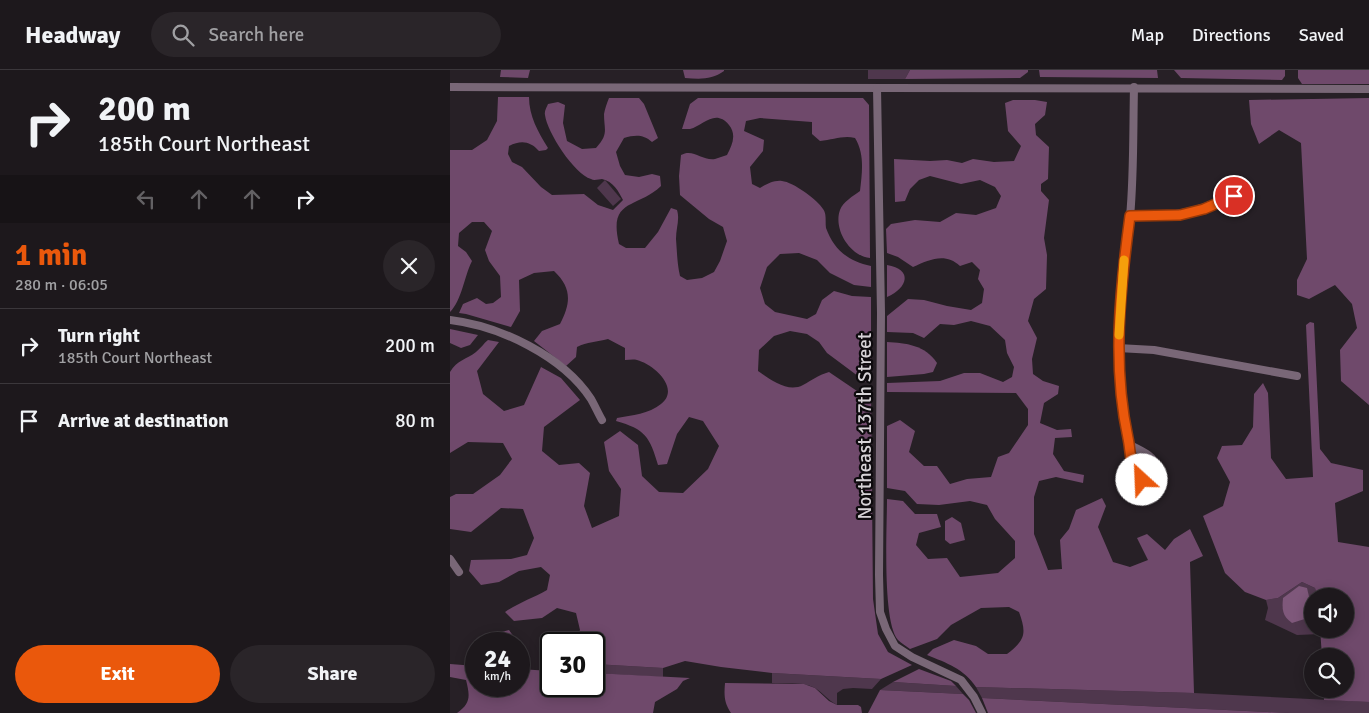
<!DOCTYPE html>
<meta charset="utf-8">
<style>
:root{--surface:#1d181c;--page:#2a2529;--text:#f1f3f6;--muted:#a0a0a3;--line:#3b373b;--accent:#ea580c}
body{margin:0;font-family:Signika,sans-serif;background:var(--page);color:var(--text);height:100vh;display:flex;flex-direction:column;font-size:19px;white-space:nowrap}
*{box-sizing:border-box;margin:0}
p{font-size:16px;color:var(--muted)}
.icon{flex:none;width:28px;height:28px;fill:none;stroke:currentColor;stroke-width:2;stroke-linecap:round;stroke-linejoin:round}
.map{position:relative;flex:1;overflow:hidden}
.side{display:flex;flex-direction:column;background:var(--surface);width:450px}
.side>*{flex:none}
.banner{background:#1d181c;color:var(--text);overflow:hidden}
.fabs{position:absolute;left:854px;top:518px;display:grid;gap:10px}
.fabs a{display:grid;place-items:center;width:50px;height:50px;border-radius:50%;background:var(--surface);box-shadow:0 2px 12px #0003,0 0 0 1px var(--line);font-size:25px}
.speed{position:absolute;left:15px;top:562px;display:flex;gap:10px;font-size:25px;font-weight:700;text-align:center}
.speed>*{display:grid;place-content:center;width:65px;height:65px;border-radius:50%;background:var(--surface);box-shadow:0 2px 12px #0003,0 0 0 1px var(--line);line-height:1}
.speed small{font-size:12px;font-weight:400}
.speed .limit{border:2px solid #111;border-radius:8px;background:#fff;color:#111}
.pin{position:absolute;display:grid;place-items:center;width:42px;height:42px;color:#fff;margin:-21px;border:2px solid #fff;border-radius:50%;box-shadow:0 1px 5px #0007}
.me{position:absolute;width:55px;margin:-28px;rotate:335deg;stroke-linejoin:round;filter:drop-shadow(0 0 4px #0008)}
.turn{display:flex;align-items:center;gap:18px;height:105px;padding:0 15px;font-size:22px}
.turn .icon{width:65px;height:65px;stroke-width:2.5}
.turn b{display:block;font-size:35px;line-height:42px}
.lanes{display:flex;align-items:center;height:48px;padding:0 15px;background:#0003;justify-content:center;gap:25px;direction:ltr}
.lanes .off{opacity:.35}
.round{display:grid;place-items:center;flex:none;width:52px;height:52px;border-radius:26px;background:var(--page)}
.summary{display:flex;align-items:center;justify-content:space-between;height:85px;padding:0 15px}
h1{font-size:30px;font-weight:700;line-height:38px;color:var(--accent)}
.cta{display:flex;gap:10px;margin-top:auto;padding:10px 15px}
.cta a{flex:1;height:58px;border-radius:30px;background:var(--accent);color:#fff;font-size:20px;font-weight:700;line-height:58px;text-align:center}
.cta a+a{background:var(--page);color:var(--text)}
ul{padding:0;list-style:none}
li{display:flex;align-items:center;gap:15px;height:75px;padding:0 15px;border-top:1px solid var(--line)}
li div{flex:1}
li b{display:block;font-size:19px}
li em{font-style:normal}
header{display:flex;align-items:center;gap:30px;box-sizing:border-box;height:70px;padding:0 25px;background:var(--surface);border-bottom:1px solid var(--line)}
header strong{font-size:24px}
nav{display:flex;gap:28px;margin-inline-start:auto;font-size:18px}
.search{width:350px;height:45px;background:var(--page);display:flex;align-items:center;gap:12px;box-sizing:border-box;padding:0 18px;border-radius:28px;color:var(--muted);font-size:19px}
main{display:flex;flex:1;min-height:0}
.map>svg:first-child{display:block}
</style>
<header>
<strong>Headway</strong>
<div class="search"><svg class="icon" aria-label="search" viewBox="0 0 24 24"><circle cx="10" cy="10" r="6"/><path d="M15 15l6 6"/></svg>Search here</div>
<nav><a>Map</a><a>Directions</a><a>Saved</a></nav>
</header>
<main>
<section class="side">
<div class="banner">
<div class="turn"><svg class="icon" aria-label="right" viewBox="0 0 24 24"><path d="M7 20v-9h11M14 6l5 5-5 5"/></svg><div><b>200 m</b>185th Court Northeast</div></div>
<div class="lanes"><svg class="icon off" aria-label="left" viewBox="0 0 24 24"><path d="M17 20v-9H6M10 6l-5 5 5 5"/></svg><svg class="icon off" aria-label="ahead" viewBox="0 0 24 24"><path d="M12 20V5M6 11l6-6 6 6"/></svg><svg class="icon off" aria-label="ahead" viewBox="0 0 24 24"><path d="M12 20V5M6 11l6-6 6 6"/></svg><svg class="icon" aria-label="right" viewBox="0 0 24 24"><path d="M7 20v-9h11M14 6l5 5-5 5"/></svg></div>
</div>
<div class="summary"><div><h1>1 min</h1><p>280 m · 06:05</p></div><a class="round"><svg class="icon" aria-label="close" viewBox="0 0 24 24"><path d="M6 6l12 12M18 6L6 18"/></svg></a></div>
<ul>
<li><svg class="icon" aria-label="right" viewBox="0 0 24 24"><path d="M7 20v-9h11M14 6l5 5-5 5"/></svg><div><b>Turn right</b><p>185th Court Northeast</p></div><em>200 m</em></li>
<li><svg class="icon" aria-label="arrive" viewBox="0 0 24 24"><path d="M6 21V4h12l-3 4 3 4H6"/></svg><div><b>Arrive at destination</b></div><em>80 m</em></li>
</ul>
<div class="cta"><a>Exit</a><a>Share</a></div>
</section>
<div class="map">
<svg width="919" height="643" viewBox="0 0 919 643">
<rect width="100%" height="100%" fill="#272026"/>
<g fill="#4f374d">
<polygon points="418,0 460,0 455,9 418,9"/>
<polygon points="155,110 171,129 163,136 147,118"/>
<polygon points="852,512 865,518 867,526 862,526 862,559 870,559 871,564 847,565 815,550 818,538 816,530 828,528"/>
<polygon points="144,594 213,598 213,607 144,603"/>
<path d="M 322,603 L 431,609 L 422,619 L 403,618 L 393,619 L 387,623 L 387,635 C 378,630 373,623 365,618 C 353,611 335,614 322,613 Z"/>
<polygon points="443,612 506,616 513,624 430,620"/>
<polygon points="526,617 744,623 919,632 919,643 839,643 532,628"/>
</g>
<g fill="#6f496b">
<polygon points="51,0 80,0 78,8 50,7"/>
<path d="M 233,0 L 274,0 L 274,1 C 262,10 250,9 235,8 Z"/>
<polygon points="460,0 578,0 578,2 570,8 455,9"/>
<polygon points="589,0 707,0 708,8 590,7"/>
<polygon points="724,0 835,0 835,6 832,10 731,8"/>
<polygon points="848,0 919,0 919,14 852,14 848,8"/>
<path d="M 48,27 L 79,27 C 79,46 88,62 98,78 L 96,80 L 89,81 C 80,71 71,70 59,76 L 58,84 L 62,92 L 72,97 L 91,117 L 102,125 L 134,124 L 148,135 L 163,140 L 173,130 C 169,122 163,111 152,109 C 149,109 144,111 141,109 C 124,104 97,62 95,45 C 94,41 97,37 98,34 L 108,32 L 115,35 L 113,53 L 117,71 L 132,79 L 146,78 C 159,64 154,60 154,44 C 155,38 157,33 159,28 L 189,28 L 194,34 L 208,68 L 202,72 C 193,64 185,65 174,68 L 166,82 L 170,96 L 175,105 L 189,107 L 202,104 L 210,106 L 211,116 C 187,139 158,128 169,174 L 176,178 L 195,178 L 208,162 L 221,138 L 227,140 C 230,150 226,158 226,169 C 227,181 227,193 230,206 L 237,210 L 252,208 L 264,202 L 270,191 L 277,171 L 273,157 L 259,149 L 230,125 L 229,106 L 231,85 C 243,78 252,91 265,89 C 269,88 273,86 277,85 C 282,75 287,65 279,55 C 265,38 253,56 240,59 C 238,59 235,59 232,59 L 240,34 L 248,28 L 413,28 L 419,35 L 420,188 C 400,186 383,159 390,140 C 393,132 403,126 410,121 C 412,103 415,84 405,68 C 393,65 383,70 370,71 L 362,64 L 362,52 L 310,48 L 296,51 L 294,61 L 314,70 L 313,81 L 300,97 L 302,114 L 310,118 C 317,114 324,110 332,111 C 343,112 368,130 373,139 C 377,144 375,152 376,158 C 384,180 398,191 421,196 L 421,217 L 404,215 L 380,203 L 367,190 L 349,183 L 330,184 L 317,197 L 310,218 L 315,234 L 325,242 L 357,249 L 366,244 L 372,230 L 384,221 L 402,226 L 421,227 L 421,312 L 416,312 L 377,283 L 369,272 L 357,264 L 340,261 L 324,266 L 309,280 L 308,301 C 321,310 338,323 353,315 C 362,310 369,305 379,302 L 407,321 L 421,324 L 423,529 L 428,564 L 438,582 L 462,595 L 431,609 L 322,603 L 271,597 L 235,591 L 213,598 L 144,594 L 144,574 L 123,574 L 130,560 L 126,543 L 107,538 L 92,548 L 64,551 L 55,542 C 68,533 83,528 97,520 L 100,505 L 91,497 L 69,501 L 49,512 L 31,515 L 19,501 L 21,490 L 61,489 L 77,485 L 84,468 L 73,439 L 51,438 L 21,462 L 0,459 L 0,427 L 6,424 L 23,424 L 50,405 L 62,389 L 53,373 L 18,372 L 0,383 L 0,302 C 7,290 17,289 26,282 C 31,278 34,273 38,270 L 49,272 L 27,301 L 33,324 L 54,341 L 74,335 L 91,297 L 111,308 L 130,330 L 94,357 L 92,381 L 109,395 L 129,393 L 140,403 L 134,436 L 142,458 L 169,446 L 171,419 L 159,401 L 154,372 L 170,361 L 188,375 L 192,406 L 209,422 L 233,423 L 258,399 L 269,376 L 253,351 L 239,347 L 227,364 L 217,394 L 208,395 C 200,367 195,359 166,351 L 167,348 C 182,345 199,344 211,334 C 231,318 203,294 187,290 C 183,289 179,290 175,290 L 175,278 L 158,269 C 147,272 137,272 127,277 L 126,287 L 116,296 L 84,271 L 92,261 L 110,254 C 121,233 122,218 104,201 L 84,203 L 69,210 L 70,241 L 61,257 L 16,244 L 9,243 L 13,234 L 27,228 L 36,234 L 43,233 L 51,227 L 50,206 L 39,191 L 35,180 L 42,161 L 34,152 L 22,152 L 9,163 L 8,176 L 16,182 L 22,191 C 14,207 12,230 0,242 L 0,80 L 22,80 L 37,70 L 47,51 Z"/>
<polygon points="919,28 919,335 891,311 890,280 907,258 902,234 885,215 859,229 847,225 847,210 857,189 851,73 829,60 809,74 801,54 799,30"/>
<path d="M 563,30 L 585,30 L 597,32 L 595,45 L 585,54 L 586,65 L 599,77 L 598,109 L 591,114 L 591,121 L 599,130 L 594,168 L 597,185 L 596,219 L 584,229 L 578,251 L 587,268 L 582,289 L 583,304 L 593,311 L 609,316 L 608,324 L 594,333 L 590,353 L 607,360 L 621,359 L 622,367 L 605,368 L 603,384 L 614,401 L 634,405 L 633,413 L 606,407 L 589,411 L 584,427 L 584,464 L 598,500 L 612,499 L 610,470 L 619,459 L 626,440 L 652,428 L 656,436 L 648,457 L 663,492 L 680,497 L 698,490 L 687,468 L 697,464 L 715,480 L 724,469 L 740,459 L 753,486 L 740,492 L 744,623 L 526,617 C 514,599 497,593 477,585 L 483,579 L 504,570 L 526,576 L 538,584 L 557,584 C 575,570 577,564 569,542 L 559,537 L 531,538 L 501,555 L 487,569 L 460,579 C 456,576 451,573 448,570 C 432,552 437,457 437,429 L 453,431 L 465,444 L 487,444 L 491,457 L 469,463 L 466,475 L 478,489 L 497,488 L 510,507 L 548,503 L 565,488 L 565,471 L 545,449 L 537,435 L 520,431 L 489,435 L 467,434 L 455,421 L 437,418 L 437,356 L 450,350 L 465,361 L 459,382 L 474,396 L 487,396 L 500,414 L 517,409 L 541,407 L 548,387 L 559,383 L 578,355 L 578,339 L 566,323 L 437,322 L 437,313 L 490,311 L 514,303 L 530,303 L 553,312 L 562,307 L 564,297 L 557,283 L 555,270 L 540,256 L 521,251 L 504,255 L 490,254 L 474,268 L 463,263 L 437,262 L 437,246 L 458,229 L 474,230 L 497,236 L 521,240 L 532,233 L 534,219 L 528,209 L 530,200 L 522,192 L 510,196 C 495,182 479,190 463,197 L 448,187 L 437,183 L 436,159 L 441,154 L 465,150 L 490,152 L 506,143 L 526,145 L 546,138 L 551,126 L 545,117 L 530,110 L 511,114 L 480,106 L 469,110 L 460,119 L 455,131 L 445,132 L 444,89 L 480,91 L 497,90 L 512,93 L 523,89 L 544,92 L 564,91 L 571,76 L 558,61 L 555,33 Z"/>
<path d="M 437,195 C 463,199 458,218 437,227 Z"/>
<polygon points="860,252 864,253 870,379 881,393 913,400 913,421 885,433 888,472 919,477 919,632 874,630 874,619 895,619 895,586 872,586 870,559 895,559 895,526 867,526 865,518 852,512 828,528 816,530 795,522 775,503 753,446 773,436 780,412 767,388 772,376 792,375 803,357 804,324 813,313 818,323 821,388 836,409 863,407 856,255"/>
<polygon points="0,259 28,265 20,275 11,278 0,273"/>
<path d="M 437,272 C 456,273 475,275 487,293 L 483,302 L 474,304 L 437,307 Z"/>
<polygon points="502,447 511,453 515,470 500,474 495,470 495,451"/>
<path d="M 59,560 C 66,570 73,577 74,589 L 69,589 L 69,574 L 39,574 L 44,564 Z"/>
<path d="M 0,594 L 26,596 L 26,616 L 69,616 L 69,599 L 101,601 L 101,616 L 144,616 L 144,603 L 240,608 L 233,611 L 227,619 L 205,632 L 203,643 L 7,643 C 21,633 20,626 16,610 L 0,607 Z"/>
<polygon points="469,599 501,611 506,616 443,612"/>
<path d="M 275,613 L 354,614 L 365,618 L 379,631 L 387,635 L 408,635 L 411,637 L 412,643 L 281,643 C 274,633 274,625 275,613 Z"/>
<polygon points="430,620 513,624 519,630 526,643 418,643"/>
<polygon points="532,628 839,643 538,643"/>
</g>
<path fill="#7f587b" d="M 849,516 L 857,518 L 861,535 L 861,547 L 842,553 C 832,546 832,539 833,528 Z"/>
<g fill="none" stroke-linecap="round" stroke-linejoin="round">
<g stroke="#796777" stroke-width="8">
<polyline points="0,17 919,19"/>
<polyline points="427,18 431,243 429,505 430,542 436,559 445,576 462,587 511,610 524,627 532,643"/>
<path d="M 680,146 C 724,147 744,143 784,126"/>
<path d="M 0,250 C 50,256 113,286 141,329 C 145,336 148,343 152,350"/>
<polyline points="668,278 704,280 847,306"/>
<path d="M 680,375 L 683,398 L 692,410 L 703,412 L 709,405 C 707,386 695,383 680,375 C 667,316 667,264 672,204 C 673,185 678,166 680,147 C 684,104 683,60 684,17"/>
<polyline points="0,489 9,502"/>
</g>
</g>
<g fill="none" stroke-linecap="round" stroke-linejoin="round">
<defs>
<path id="route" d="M 692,410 C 689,407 685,402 683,398 C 680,389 680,377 678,368 C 662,294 670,220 680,146 L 730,145 L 754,139 L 784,126"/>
</defs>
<use href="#route" stroke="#983908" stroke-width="12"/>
<use href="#route" stroke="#ea580c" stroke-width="9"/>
<polyline stroke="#f59e0b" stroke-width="9" points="669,265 674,190"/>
</g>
<g text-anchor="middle" stroke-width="4.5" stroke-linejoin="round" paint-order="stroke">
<g font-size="19" fill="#d7d3d7" stroke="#0e0b0e">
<text transform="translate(414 356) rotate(-90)" y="7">Northeast 137th Street</text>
</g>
</g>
</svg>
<div class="fabs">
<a><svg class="icon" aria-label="sound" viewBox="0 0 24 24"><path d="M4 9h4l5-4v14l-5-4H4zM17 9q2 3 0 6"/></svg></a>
<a><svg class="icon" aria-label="search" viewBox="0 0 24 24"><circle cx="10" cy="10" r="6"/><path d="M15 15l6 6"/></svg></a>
</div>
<div class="speed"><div>24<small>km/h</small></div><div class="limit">30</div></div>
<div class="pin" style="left:784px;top:126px;background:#d93025"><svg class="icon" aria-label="arrive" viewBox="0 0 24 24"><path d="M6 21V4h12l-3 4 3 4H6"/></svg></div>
<svg class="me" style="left:692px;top:410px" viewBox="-20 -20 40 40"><circle r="19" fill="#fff"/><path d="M0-13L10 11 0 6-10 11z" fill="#ea580c"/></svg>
</div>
</main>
